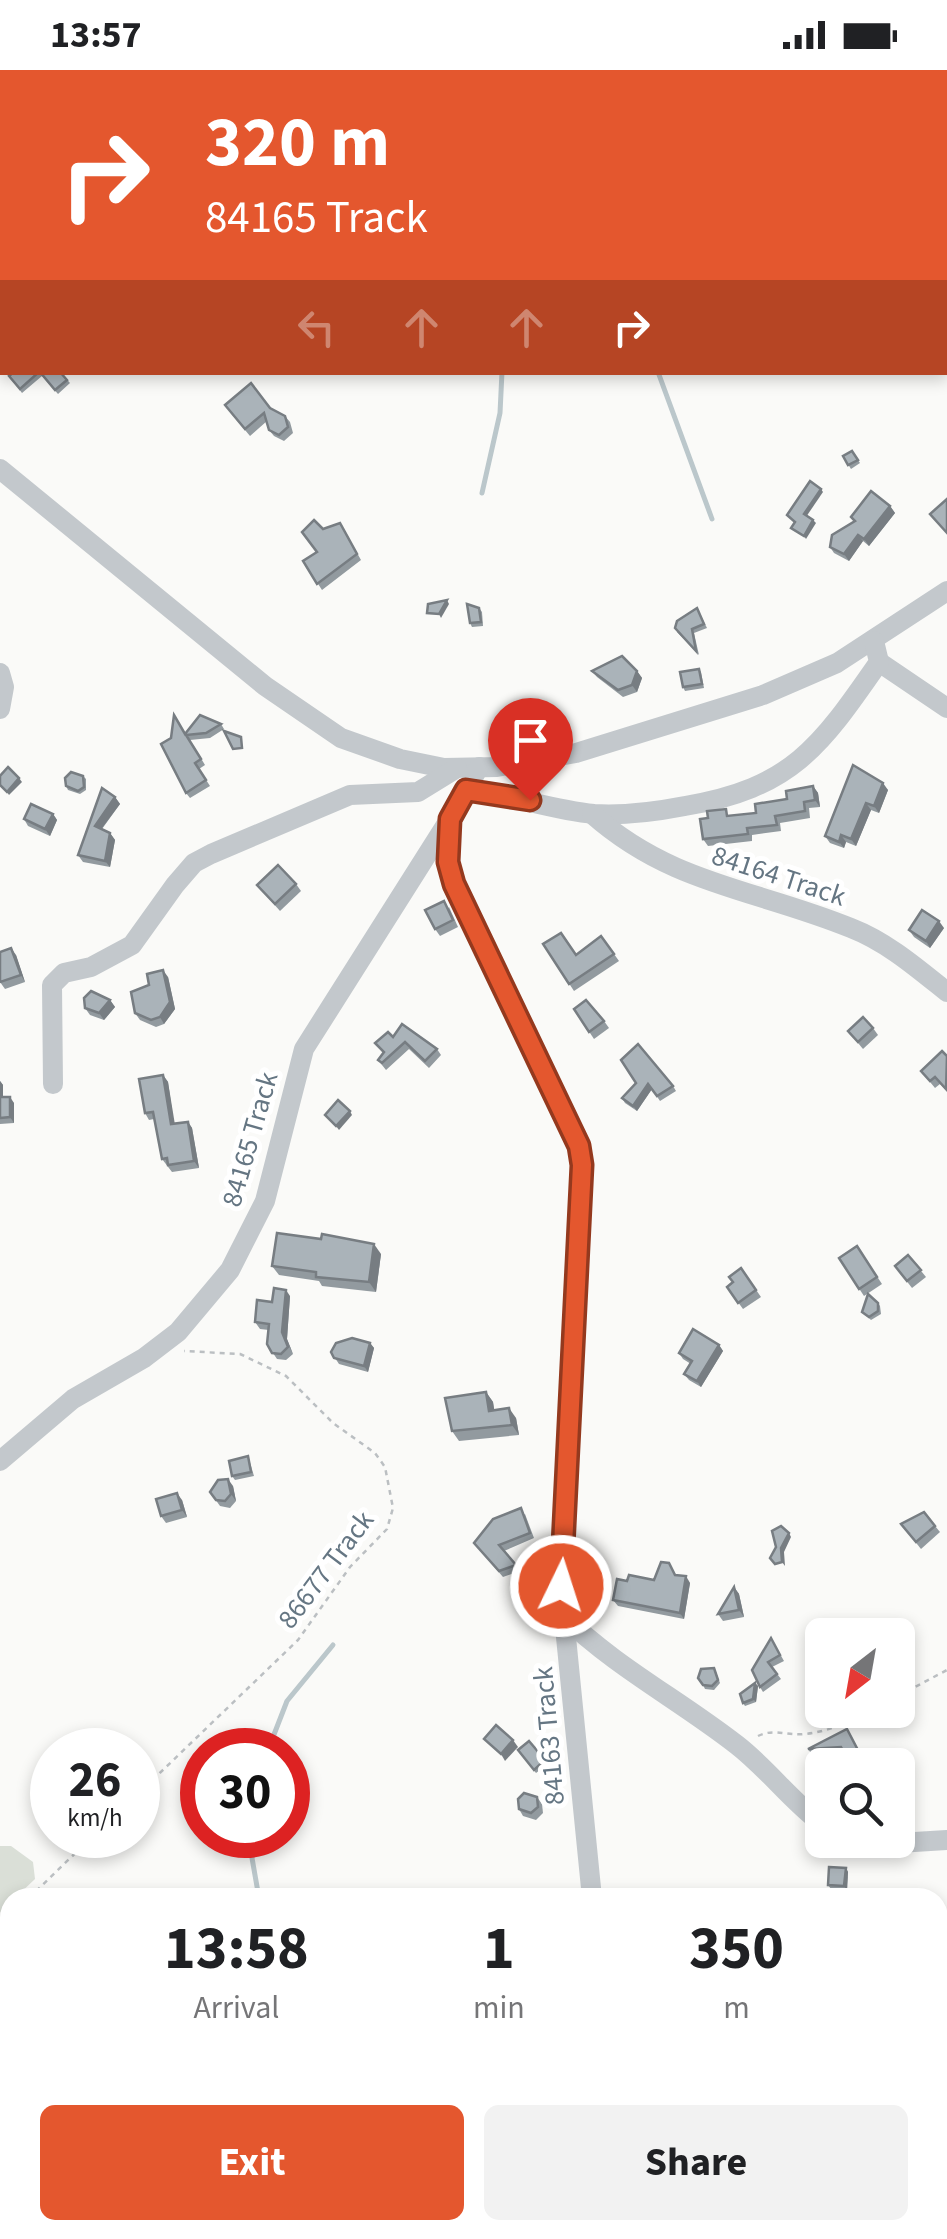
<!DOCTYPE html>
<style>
:root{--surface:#fff;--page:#f2f2f2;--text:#202124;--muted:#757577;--accent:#e4572e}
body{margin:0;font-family:"Source Sans 3",sans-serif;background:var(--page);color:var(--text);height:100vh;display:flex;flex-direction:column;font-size:38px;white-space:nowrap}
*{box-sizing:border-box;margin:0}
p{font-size:32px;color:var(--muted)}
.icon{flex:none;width:55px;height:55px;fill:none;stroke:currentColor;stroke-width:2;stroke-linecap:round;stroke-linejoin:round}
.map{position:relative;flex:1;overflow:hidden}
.details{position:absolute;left:0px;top:1818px;width:948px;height:352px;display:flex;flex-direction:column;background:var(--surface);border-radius:30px 30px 0 0;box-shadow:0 5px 15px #0003}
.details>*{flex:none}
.guide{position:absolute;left:0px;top:0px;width:948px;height:305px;box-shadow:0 5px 15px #0003;background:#e4572e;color:#fff;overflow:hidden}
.needle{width:65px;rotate:211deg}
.buttons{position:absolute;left:805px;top:1548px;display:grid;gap:20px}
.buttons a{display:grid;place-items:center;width:110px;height:110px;border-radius:15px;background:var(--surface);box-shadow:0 5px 15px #0003;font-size:50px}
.speed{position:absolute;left:30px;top:1658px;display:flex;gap:20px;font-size:50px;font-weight:700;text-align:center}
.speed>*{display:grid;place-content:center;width:130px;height:130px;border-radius:50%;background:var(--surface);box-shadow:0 5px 15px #0003;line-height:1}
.speed small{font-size:25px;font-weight:400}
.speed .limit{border:15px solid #d22;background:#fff;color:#111}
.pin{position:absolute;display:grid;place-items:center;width:85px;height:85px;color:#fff;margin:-102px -42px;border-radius:50% 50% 50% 0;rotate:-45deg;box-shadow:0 0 10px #0007}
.pin .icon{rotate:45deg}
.me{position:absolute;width:110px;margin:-55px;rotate:4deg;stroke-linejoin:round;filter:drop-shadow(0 0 8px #0008)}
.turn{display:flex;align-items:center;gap:35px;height:210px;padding:0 40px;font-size:45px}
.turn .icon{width:130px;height:130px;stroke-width:2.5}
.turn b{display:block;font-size:70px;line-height:85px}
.lanes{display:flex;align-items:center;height:95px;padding:0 40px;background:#0003;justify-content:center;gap:50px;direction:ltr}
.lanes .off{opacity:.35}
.eta{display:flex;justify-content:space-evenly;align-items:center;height:170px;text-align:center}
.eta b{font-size:60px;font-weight:700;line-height:70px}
.primary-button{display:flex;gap:20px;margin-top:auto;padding:20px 40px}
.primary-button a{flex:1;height:115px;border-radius:15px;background:var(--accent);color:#fff;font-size:40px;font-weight:700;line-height:115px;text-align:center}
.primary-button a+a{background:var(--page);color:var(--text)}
.status{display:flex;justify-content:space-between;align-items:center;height:70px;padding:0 50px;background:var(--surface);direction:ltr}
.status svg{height:28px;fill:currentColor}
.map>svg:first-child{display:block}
</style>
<div class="status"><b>13:57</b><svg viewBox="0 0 49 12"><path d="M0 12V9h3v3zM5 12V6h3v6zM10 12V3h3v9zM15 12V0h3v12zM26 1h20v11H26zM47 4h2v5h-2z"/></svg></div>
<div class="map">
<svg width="947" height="2169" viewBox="0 0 947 2169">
<rect width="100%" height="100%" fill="#fafaf8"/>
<g fill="#dadfd7">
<polygon points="0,1776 11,1776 33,1792 35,1809 16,1827 10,1828 0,1843"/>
<path d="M 947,1880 L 947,2007 C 931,1975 930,1911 947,1880 Z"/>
<polygon points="938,2044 947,2050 947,2169 546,2169 545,2160 938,2160"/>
</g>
<polygon fill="#bbc7cb" points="10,2157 252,2160 253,2169 0,2169"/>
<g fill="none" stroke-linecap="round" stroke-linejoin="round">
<g stroke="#bbc7cb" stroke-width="5">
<polyline points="541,0 542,2"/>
<polyline points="556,2 560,0"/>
<polyline points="658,302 712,449"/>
<polyline points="482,423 500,343 502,302"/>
<polyline points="268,1680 287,1631 333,1575"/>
<polyline points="254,1765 252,1788 259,1828"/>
</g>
<g stroke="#bbbfc2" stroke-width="2.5" stroke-dasharray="5 5" stroke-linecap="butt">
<polyline points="898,1626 947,1600"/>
<path d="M 758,1666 C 774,1658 787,1666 804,1664 C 829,1662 851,1651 872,1640"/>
<polyline points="138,1724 298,1570 350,1497 387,1459 393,1438 385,1397 375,1383 333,1353 286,1306 240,1284 184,1281"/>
<polyline points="29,1828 94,1765"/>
<polyline points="0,1855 10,1846"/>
</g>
<g stroke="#c3c8cc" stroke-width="20">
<polyline points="0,399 265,616 341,668 400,689 444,698 497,697 576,683 763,625 837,593 947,521"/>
<polyline points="879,592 947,638"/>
<polyline points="0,603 4,617 0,639"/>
<polyline points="479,697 450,749 447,792 468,846 579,1076 583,1095 561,1517 592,1828"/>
<path d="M 466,720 C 509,724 551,740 594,744 C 625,746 654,742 685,736 C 792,718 820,677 879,592 L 874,571"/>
<path d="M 592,744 C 672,815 756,819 851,858 C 887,872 917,898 947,922"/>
<polyline points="53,1014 52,915 64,903 91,897 132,875 175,815 194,793 211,784 350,725 418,722 457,698"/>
<polyline points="0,1391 73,1329 144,1288 178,1262 230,1200 265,1131 304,979 449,750"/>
<path d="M 562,1545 C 617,1598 678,1629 737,1675 C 768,1699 791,1731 822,1754"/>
<polyline points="860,1770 882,1774 947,1770"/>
</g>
</g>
<g fill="#929a9f">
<polygon points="14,302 60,302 70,313 58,324 42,306 22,323 9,306"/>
<polygon points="270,338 285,346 290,352 293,363 284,371 274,366 269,360 267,351 250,366 230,342"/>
<polygon points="852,381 860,393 851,399 843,386"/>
<polygon points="890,436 895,443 869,476 863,471 849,491 834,483 830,477 854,452 851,447"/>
<polygon points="340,453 361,490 322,520 303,491 317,482 323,459"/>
<polygon points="479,538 482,542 483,556 472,557 470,553"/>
<polygon points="697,538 707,558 694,563 699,585 677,562"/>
<polygon points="699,599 701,602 704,618 685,621 683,617"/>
<polygon points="592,601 637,601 642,608 637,622 623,627 597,607"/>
<polygon points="221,654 224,659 210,668 190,670 205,695 199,699 210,716 190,728 186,723 171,668"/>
<polygon points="853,695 888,720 879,743 871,740 856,776 846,772 844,778 830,773 825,766"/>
<polygon points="83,706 86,709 86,720 80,724 68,720 66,716"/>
<polygon points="813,716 818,723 820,737 809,738 810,748 780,753 781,761 752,765 752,771 708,776 703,769"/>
<polygon points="115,727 120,734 102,759 110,763 115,770 110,797 83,792 78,785"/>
<polygon points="53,744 57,750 50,766 28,756 24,749"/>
<polygon points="296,814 301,821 280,841 257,815"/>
<polygon points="449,837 458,857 440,866 435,859"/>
<polygon points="944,858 930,878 914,867 909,860"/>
<polygon points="543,874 576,885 614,884 619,891 574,921"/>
<polygon points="16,885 25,912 5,919 0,912"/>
<polygon points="168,907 175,939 164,954 156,957 140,950 135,943"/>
<polygon points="110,930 115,937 104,950 90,945 85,938"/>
<polygon points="574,939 604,951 609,958 594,969"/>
<polygon points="873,958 878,965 863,979 848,961"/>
<polygon points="393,967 437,979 441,985 429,998 409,979 386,1000 378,990 383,983 375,973"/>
<polygon points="947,986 947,1021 940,1014 935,1018 921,1001"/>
<polygon points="163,1005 168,1012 174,1054 188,1052 192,1058 199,1098 172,1102 162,1089 154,1049 149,1050 145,1043"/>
<polygon points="0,1011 3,1015 3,1027 14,1033 14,1053 0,1054"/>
<polygon points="636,1013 673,1016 676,1021 660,1031 652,1019 637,1041 625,1033 622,1028"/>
<polygon points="857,1176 882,1214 864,1226 839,1188"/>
<polygon points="381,1184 376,1222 322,1216 319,1211 279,1205 272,1196"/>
<polygon points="908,1185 926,1207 912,1218 895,1196"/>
<polygon points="741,1198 761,1227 743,1239 727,1217 733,1212"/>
<polygon points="290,1226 287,1269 293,1284 286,1290 277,1289 267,1274 269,1260 260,1259 255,1252 272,1232"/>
<polygon points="878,1233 880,1236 881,1244 871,1250 862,1242"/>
<polygon points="370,1273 374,1278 368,1302 339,1294 331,1282"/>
<polygon points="719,1275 723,1281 701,1317 689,1310 684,1304 691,1294 683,1289 679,1283"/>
<polygon points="486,1322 493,1332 494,1340 516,1348 519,1365 459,1371 452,1361"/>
<polygon points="248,1386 254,1406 235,1410 232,1406"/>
<polygon points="233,1416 236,1431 230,1438 220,1436 210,1422"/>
<polygon points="182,1430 187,1447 166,1453 161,1446"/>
<polygon points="525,1444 534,1468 504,1481 520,1501 503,1507 478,1478"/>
<polygon points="901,1454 935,1456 940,1462 921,1479"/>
<polygon points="669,1493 676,1505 690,1513 684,1549 618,1536 613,1530 627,1511 654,1510"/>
<polygon points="734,1517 739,1524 744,1547 723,1551 718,1544"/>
<polygon points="771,1568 784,1591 772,1597 781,1609 763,1622 760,1617"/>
<polygon points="716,1602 720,1613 714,1620 705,1619 703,1615"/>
<polygon points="755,1613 758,1616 756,1632 745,1636 743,1633"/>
<polygon points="847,1659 865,1692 860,1695 851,1695 844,1683 813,1686 808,1679"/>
<polygon points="529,1671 548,1694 536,1703 518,1680"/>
<polygon points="537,1727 542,1734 543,1743 536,1750 523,1746 519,1739"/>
<polygon points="846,1798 848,1802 847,1820 831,1819 828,1815"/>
<polygon points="669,2160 715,2160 716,2167 675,2169"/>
</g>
<g fill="#777d82">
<polygon points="821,419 823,422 806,447 804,444"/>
<polygon points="890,436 895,443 869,476 864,469"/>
<polygon points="813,450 816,453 806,469 804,466"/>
<polygon points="858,465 863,471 849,491 844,484"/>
<polygon points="447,530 449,534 441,548 439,544"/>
<polygon points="637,601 642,608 637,622 632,615"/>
<polygon points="19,708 22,712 9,725 7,722"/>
<polygon points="883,713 888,720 879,743 874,736"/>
<polygon points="813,716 818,723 820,737 815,730"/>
<polygon points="115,727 120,734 99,762 95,756"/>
<polygon points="866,733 871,740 856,776 851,769"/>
<polygon points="53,744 57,750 50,766 45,759"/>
<polygon points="110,763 115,770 110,797 105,791"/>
<polygon points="841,765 846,772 844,778 839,772"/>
<polygon points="939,851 944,858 930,878 926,871"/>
<polygon points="11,878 16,885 25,912 21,905"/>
<polygon points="163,900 168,907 175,939 164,954 160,947"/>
<polygon points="110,930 115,937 104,950 99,943"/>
<polygon points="163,1005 168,1012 176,1061 171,1054"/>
<polygon points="0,1011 3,1015 3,1033 0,1029"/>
<polygon points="648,1014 652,1019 637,1041 633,1036"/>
<polygon points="10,1027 14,1033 14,1053 10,1047"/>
<polygon points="350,1041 352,1045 339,1060 336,1056"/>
<polygon points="188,1052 192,1058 199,1098 194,1091"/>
<polygon points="374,1174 381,1184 376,1222 369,1212"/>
<polygon points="286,1220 290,1226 287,1269 293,1284 282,1262"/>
<polygon points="370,1273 374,1278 368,1302 364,1296"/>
<polygon points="719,1275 723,1281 701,1317 697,1311"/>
<polygon points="486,1322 493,1332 496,1351 489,1341"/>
<polygon points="509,1338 516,1348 519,1365 512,1355"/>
<polygon points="228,1409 233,1416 236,1431 231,1424"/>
<polygon points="177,1423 182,1430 187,1447 182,1440"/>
<polygon points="789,1463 791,1467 784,1482 785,1496 782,1492 781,1478"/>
<polygon points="686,1506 690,1513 684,1549 680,1543"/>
<polygon points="734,1517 739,1524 744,1547 739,1540"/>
<polygon points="755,1613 758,1616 756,1632 753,1629"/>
<polygon points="513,1670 518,1677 505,1691 501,1684"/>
<polygon points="846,1798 848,1802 847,1820 844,1816"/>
</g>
<g fill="#aab3b9" stroke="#777d82" stroke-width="2.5">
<polygon points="14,302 39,302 20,319 9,306"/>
<polygon points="40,302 60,302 67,310 55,320"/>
<polygon points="251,313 270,338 285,346 288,357 279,365 269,360 264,343 245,359 225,335"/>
<polygon points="852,381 858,390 848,395 843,386"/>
<polygon points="810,411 821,419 804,444 813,450 804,466 791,458 795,452 787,445"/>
<polygon points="871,421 890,436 864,469 858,465 844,484 830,477 832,465 855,451 851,447"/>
<polygon points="947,429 947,463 930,444"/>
<polygon points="314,450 323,459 340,453 357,484 317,514 303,491 317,482 302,462"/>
<polygon points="447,530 439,544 427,543 428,534"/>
<polygon points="467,534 479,538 481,552 470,553"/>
<polygon points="697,538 704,554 692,559 696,581 675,558 677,551"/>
<polygon points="622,586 637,601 632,615 618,620 592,601"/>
<polygon points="699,599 702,614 683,617 680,602"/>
<polygon points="174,645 185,664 200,645 221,654 206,663 186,665 201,689 195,693 206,710 186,723 161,674 171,668"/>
<polygon points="224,661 241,667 242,678 233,679"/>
<polygon points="853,695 883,713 874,736 866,733 851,769 841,765 839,772 825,766"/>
<polygon points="8,697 19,708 7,722 0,715 0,706"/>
<polygon points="71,702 83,706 84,717 78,721 66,716 65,708"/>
<polygon points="813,716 815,730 804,732 805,741 775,746 777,755 747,758 748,764 703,769 700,749 708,748 707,741 726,739 727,746 756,743 755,734 787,729 786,721"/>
<polygon points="102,718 115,727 95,756 110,763 105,791 78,785"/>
<polygon points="31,734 53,744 45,759 24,749"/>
<polygon points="278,795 296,814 275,834 257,815"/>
<polygon points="444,831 453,850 435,859 425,840"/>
<polygon points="922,840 939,851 926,871 909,860"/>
<polygon points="561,863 576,885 601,866 614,884 569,914 543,874"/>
<polygon points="11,878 21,905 0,912 0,882"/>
<polygon points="163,900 170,932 160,947 151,950 135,943 131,922 149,915 147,904"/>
<polygon points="91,921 110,930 99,943 85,938 84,928"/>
<polygon points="586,930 604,951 589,962 574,939"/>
<polygon points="863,947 873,958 858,972 848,961"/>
<polygon points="402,954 437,979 425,991 405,972 382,993 378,990 384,982 375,973 388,962 393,967"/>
<polygon points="638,974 673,1016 657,1026 648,1014 633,1036 622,1028 636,1013 621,990"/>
<polygon points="942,981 947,986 946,1019 935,1007 930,1011 921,1001"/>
<polygon points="163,1005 171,1054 188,1052 194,1091 168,1095 167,1088 162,1089 153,1042 145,1043 139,1009"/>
<polygon points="0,1027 10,1027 10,1047 0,1048"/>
<polygon points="338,1030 350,1041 336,1056 325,1045"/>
<polygon points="277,1163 321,1169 322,1164 374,1174 369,1212 316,1207 316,1202 272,1196"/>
<polygon points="857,1176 877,1207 859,1219 839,1188"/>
<polygon points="908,1185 921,1200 907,1211 895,1196"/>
<polygon points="741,1198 756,1220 738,1233 727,1217 733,1212 729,1207"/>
<polygon points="274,1218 286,1220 282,1262 288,1277 281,1284 272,1283 267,1274 269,1254 255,1252 257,1230 272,1232"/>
<polygon points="868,1224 878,1233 878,1241 869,1247 862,1242"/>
<polygon points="693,1259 719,1275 697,1311 684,1304 692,1291 679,1283"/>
<polygon points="352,1268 370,1273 364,1296 334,1288 331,1282 336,1273"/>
<polygon points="486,1322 489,1341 509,1338 512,1355 452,1361 445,1328"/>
<polygon points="248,1386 251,1402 232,1406 229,1391"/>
<polygon points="228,1409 231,1424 225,1431 216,1430 210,1422 218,1410"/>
<polygon points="177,1423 182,1440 161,1446 156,1429"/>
<polygon points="521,1438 530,1463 499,1475 516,1495 499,1501 474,1473 493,1449"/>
<polygon points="924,1442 935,1456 916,1472 901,1454"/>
<polygon points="781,1456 789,1463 781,1478 782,1492 775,1494 770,1488 776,1477 772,1461"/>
<polygon points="661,1492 669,1493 675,1505 686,1506 680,1543 613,1530 617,1509 627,1511 629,1505 654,1510"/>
<polygon points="734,1517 739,1540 718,1544"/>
<polygon points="771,1568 780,1585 768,1592 777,1604 760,1617 752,1600"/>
<polygon points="714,1598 718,1610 712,1616 703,1615 698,1608 701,1599"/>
<polygon points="755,1613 753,1629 743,1633 740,1624"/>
<polygon points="496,1655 513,1670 501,1684 484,1669"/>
<polygon points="847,1659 861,1686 849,1692 841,1677 808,1679"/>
<polygon points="529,1671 545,1690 534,1700 518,1680"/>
<polygon points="524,1723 537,1727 538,1737 531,1743 519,1739 518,1729"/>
<polygon points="829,1797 846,1798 844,1816 828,1815"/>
</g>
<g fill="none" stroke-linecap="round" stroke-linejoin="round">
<defs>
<polyline id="route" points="530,730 466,720 450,749 448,792 454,814 579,1076 582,1095 561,1516"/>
</defs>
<use href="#route" stroke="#94391e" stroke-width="25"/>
<use href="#route" stroke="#e4572e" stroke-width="18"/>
</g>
<g text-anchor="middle" stroke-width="10" stroke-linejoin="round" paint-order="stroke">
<g font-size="28" fill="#657683" stroke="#fff">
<text transform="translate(779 805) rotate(18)" y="10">84164 Track</text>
<text transform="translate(249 1069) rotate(-74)" y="10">84165 Track</text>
<text transform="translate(325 1499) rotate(-53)" y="10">86677 Track</text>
<text transform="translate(548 1666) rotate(-95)" y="10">84163 Track</text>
</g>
</g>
</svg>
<div class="buttons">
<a><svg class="needle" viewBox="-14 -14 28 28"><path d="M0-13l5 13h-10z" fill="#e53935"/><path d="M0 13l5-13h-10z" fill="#757577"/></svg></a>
<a><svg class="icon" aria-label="search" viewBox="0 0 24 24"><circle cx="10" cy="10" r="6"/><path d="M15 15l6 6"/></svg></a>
</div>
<div class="speed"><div>26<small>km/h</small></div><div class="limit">30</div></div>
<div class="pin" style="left:530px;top:730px;background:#d93025"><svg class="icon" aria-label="arrive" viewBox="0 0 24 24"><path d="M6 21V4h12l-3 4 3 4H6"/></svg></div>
<svg class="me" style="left:561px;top:1516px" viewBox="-20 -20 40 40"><circle r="17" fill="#e4572e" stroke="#fff" stroke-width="3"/><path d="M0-11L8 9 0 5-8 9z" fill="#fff"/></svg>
<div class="guide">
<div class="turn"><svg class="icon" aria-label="right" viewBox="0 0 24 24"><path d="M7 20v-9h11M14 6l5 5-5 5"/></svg><div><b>320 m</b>84165 Track</div></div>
<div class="lanes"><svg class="icon off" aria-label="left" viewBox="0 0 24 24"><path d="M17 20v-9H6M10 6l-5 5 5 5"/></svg><svg class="icon off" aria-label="ahead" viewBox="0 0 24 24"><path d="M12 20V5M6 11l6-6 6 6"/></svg><svg class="icon off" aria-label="ahead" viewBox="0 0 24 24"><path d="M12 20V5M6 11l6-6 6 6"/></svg><svg class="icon" aria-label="right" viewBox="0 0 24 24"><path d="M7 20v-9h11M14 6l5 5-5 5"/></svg></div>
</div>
<section class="details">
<div class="eta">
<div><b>13:58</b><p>Arrival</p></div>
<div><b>1</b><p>min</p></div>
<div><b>350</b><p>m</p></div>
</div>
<div class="primary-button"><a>Exit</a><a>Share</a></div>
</section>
</div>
